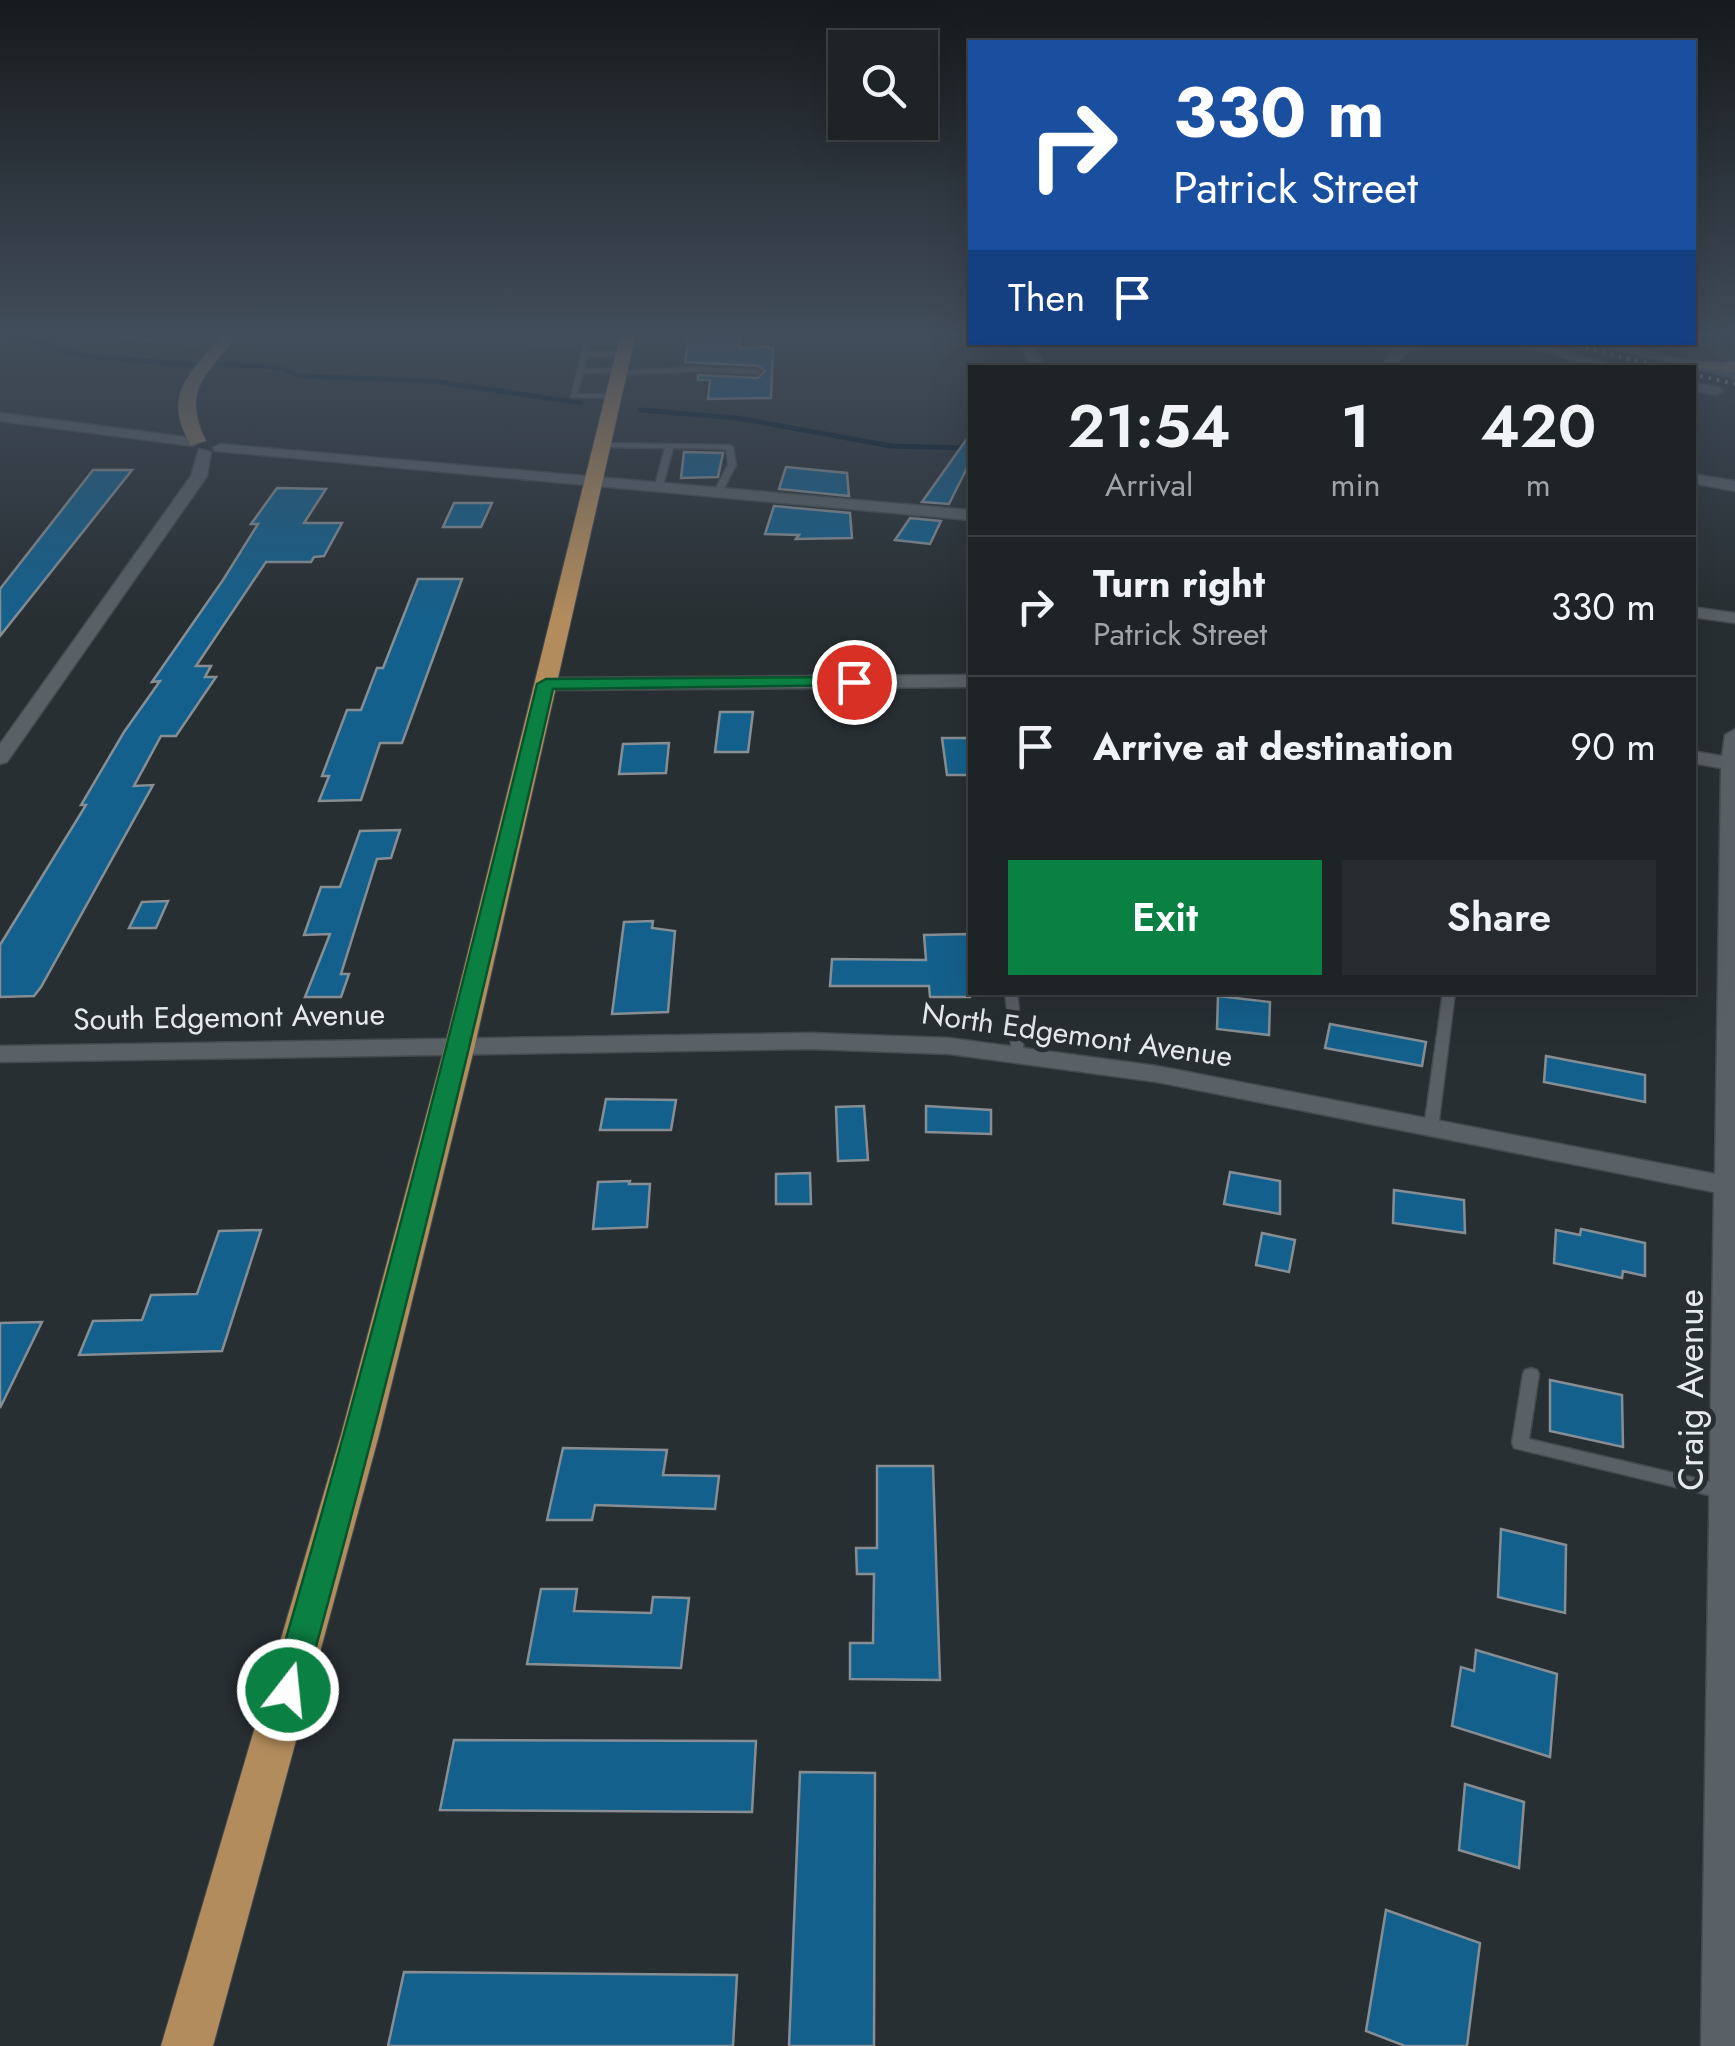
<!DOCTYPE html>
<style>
:root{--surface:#1e2326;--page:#262b2e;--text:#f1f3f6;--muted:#a1a4a7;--line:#3c4043;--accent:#0b8043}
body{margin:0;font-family:Jost,sans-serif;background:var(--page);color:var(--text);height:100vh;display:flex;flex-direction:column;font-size:38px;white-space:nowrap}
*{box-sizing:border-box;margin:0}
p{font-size:32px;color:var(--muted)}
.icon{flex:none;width:55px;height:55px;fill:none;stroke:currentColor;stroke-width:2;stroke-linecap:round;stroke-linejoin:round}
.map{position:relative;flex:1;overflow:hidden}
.drawer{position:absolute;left:968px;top:365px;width:728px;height:630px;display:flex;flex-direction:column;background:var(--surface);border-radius:0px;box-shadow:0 10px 40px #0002,0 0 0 2px var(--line)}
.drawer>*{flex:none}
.top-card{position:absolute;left:968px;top:40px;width:728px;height:305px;border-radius:0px;box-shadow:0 10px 40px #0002,0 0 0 2px var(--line);background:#1a4fa0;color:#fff;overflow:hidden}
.controls{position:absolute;left:828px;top:30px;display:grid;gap:20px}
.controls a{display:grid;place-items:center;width:110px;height:110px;border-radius:0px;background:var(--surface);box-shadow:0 10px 40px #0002,0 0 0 2px var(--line);font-size:50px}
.pin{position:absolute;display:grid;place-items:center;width:85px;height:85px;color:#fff;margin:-42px;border:5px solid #fff;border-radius:50%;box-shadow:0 2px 10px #0007}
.me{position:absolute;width:110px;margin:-55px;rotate:16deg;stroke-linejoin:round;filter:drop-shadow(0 0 8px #0008)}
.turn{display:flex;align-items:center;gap:35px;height:210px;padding:0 40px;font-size:45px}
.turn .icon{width:130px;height:130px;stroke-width:2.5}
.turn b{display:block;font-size:70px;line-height:85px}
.then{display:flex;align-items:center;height:95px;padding:0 40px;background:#0003;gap:20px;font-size:38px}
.eta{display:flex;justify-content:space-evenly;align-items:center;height:170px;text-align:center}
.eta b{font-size:60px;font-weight:600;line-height:70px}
.primary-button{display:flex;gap:20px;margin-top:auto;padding:20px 40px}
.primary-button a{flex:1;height:115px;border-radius:0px;background:var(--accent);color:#fff;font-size:40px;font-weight:600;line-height:115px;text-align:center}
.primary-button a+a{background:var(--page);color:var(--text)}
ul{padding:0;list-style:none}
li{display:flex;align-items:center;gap:30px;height:140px;padding:0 40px;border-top:2px solid var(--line)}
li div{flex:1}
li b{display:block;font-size:38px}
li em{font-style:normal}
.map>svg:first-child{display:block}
</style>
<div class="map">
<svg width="1735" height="2046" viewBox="0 0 1735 2046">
<rect width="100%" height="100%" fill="#282f33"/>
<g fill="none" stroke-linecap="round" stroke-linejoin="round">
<g stroke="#001527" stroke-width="5">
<polyline points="4,333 84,356 192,365"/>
<polyline points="216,364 277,367 300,376 432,381 581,403"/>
<polyline points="640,410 737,418 891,446 970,448"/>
</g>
</g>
<g fill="#14608c" stroke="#868e94" stroke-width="2.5">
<polygon points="689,334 740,334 739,348 773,347 771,398 708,399 710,380 698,380 698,375 758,378 765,371 758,366 685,362"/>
<polygon points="966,440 970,442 970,462 949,504 922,502"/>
<polygon points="684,452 723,453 718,477 681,478"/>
<polygon points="786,467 847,473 849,496 779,489"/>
<polygon points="93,470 132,470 0,636 0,589"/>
<polygon points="277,488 326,489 304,523 342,523 324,556 314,557 311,562 266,562 196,666 211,666 205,677 216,677 176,736 161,736 134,786 153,785 41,987 34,996 0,997 0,945 86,805 81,805 124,732 160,681 152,682 223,580 258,524 251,524"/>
<polygon points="454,503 492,503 481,527 443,527"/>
<polygon points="774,506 850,513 852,538 796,539 799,535 765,534"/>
<polygon points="910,518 941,521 930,544 895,540"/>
<polygon points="418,579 462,579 402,743 380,743 361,800 319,801 329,776 322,776 347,710 361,710 377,668 383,668"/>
<polygon points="720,712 753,712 748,752 715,752"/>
<polygon points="942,738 970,738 970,775 947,775"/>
<polygon points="669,743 666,773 619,774 623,744"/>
<polygon points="400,830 391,858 377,859 341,974 349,974 341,997 305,997 330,934 304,935 321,887 340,887 360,831"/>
<polygon points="168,901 156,928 129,928 142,902"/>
<polygon points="653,921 652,928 675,931 668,1012 612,1014 624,922"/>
<polygon points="967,934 970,997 930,997 929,986 830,986 832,959 926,960 924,935"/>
<polygon points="1218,996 1270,1002 1269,1035 1217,1029"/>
<polygon points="1330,1024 1426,1042 1422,1066 1325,1048"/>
<polygon points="1546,1056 1645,1075 1645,1102 1544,1082"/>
<polygon points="606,1099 676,1100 671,1130 600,1130"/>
<polygon points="864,1106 868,1160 838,1161 836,1107"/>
<polygon points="926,1106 991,1110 991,1134 926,1132"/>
<polygon points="1230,1172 1280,1181 1280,1214 1224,1204"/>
<polygon points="810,1173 811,1204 776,1204 776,1174"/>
<polygon points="630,1181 629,1184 650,1184 647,1227 593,1229 598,1182"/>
<polygon points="1394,1190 1464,1200 1465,1233 1393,1223"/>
<polygon points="1581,1229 1645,1243 1645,1276 1623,1271 1622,1278 1554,1263 1556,1230 1580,1235"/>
<polygon points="261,1230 222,1351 79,1355 93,1321 142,1320 151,1295 197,1294 219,1231"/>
<polygon points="1262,1233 1295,1240 1289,1272 1256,1265"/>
<polygon points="42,1322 0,1408 0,1323"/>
<polygon points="1550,1380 1622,1395 1623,1447 1550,1431"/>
<polygon points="563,1448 667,1450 663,1475 719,1476 715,1509 595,1505 592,1520 547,1520"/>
<polygon points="877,1466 933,1466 940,1680 850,1679 850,1643 873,1643 874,1574 857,1574 856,1548 877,1548"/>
<polygon points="1501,1529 1566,1545 1565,1613 1498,1597"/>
<polygon points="541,1589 577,1589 574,1611 651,1613 653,1597 689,1598 681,1668 527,1664"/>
<polygon points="1476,1650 1557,1674 1550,1757 1452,1726 1461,1667 1474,1671"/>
<polygon points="454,1740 756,1741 752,1812 440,1810"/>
<polygon points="800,1772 875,1773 874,2046 789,2046"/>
<polygon points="1465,1784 1524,1802 1519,1868 1459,1850"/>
<polygon points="1386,1910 1480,1943 1467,2046 1405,2046 1366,2031"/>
<polygon points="404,1972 737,1975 733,2046 388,2046"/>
</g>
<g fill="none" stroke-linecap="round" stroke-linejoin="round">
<defs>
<g id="lane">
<polygon points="588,338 591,340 588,352 624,352 627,354 624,356 587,356 584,369 620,368 623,371 696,367 758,370 761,372 758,374 696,371 620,375 617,372 583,373 577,394 614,394 617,396 614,398 571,397 585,340"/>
<polygon points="1358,342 1372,342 1403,351 1400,353"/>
<polygon points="600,443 729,445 733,447 736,465 720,496 714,496 713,494 728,465 726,449 673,448 662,489 658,491 654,489 665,448 603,447 599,445"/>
<polygon points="1005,992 1017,992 1024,1053 1018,1057 1012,1053"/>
<polygon points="1443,992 1455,992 1438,1128 1431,1132 1424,1128"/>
<polygon points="1531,1368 1537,1370 1539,1374 1529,1439 1725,1485 1731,1487 1733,1492 1731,1497 1725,1499 1514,1448 1512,1443 1523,1374 1525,1370"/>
</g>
<g id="street">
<polygon points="223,336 628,336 634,340 628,344 228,343 223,342"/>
<polygon points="1018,342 1031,342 1046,368 1033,368"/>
<polygon points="1411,342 1430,342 1405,354 1393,368 1379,368 1395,348"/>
<polygon points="1510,342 1533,342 1624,368 1600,368"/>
<polygon points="1585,342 1610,342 1735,371 1735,379"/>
<polygon points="1692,382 1721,388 1723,391 1716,395 1692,390"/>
<polygon points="0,413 193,438 200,442 193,446 0,421"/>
<polygon points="220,444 970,510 970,520 215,451 213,448"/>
<polygon points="199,449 211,452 207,476 7,762 0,764 0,744 191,476"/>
<polygon points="1692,474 1735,481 1735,491 1692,483"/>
<polygon points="1692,607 1735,613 1735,623 1692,617"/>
<polygon points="970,675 970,687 546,690 537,684 546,678"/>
<polygon points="1735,729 1735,2046 1701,2046 1714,1192 1157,1082 949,1054 810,1049 0,1062 0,1046 810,1033 949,1038 1157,1066 1715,1174 1721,768 1692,763 1692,751 1722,756 1725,735"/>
</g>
<g id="secondary">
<path d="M 224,333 L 239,333 C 209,374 180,387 206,441 L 191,445 C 160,392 192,373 224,333 Z"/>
<polygon points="1694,361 1735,362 1735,372 1687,368"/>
</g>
<polygon id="primary" points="621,333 636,333 475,1045 379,1435 213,2046 161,2046 341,1435 445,1045"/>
</defs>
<use href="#lane" stroke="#444a4d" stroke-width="3"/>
<use href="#street" stroke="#444a4d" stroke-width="3"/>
<use href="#secondary" stroke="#444a4d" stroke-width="2"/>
<use href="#primary" stroke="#444a4d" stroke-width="2"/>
<polyline stroke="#7d8386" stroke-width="2.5" stroke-dasharray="6 2.5" stroke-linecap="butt" points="79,333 195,344"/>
<use href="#lane" fill="#596066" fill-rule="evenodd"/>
<use href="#street" fill="#596066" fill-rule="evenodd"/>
<use href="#secondary" fill="#867662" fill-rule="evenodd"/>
<use href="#primary" fill="#b38c5d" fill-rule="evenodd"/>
<g stroke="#a4a9ad" stroke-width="4" stroke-dasharray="2.5 6" stroke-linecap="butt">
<polyline points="1561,342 1666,368"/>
<polyline points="1692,374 1735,384"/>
</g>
</g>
<linearGradient id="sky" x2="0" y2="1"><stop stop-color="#161a1c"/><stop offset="0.54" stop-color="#424d5b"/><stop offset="1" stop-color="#424d5b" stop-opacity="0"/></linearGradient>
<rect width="1735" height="620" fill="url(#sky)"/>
<path fill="#0b8043" stroke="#07532c" stroke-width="2.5" d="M 854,677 L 863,682 L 860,685 L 553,689 C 476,1024 396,1359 304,1690 L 299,1701 L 288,1705 L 276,1701 L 271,1690 C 369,1357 454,1021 537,684 L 546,679 Z"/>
<g text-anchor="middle" stroke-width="10" stroke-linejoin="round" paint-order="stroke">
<g font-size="30" fill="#e6eaed" stroke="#282f33">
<text transform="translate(229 1017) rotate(-1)" y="10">South Edgemont Avenue</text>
<text transform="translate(1077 1035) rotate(8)" y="10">North Edgemont Avenue</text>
</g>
<g font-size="35" fill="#e6eaed" stroke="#282f33">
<text transform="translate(1691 1390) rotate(-90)" y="12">Craig Avenue</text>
</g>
</g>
</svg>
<div class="controls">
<a><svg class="icon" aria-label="search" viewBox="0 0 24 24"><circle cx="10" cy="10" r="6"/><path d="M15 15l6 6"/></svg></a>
</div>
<div class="pin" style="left:854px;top:682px;background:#d93025"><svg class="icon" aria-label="arrive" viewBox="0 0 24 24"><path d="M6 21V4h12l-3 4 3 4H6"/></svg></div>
<svg class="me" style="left:288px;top:1690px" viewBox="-20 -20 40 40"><circle r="17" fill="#0b8043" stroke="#fff" stroke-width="3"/><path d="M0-11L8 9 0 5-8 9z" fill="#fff"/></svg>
<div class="top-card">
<div class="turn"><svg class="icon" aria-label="right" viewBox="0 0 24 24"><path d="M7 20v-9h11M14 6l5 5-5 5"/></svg><div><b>330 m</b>Patrick Street</div></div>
<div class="then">Then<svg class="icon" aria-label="arrive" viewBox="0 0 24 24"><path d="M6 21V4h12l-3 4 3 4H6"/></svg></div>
</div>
<section class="drawer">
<div class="eta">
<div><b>21:54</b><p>Arrival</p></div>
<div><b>1</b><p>min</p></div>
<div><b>420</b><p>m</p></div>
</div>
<ul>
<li><svg class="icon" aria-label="right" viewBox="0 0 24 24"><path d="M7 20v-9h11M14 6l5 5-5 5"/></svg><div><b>Turn right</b><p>Patrick Street</p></div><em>330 m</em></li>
<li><svg class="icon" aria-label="arrive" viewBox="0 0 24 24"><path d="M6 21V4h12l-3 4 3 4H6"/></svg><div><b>Arrive at destination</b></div><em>90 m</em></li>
</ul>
<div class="primary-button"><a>Exit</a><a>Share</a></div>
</section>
</div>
